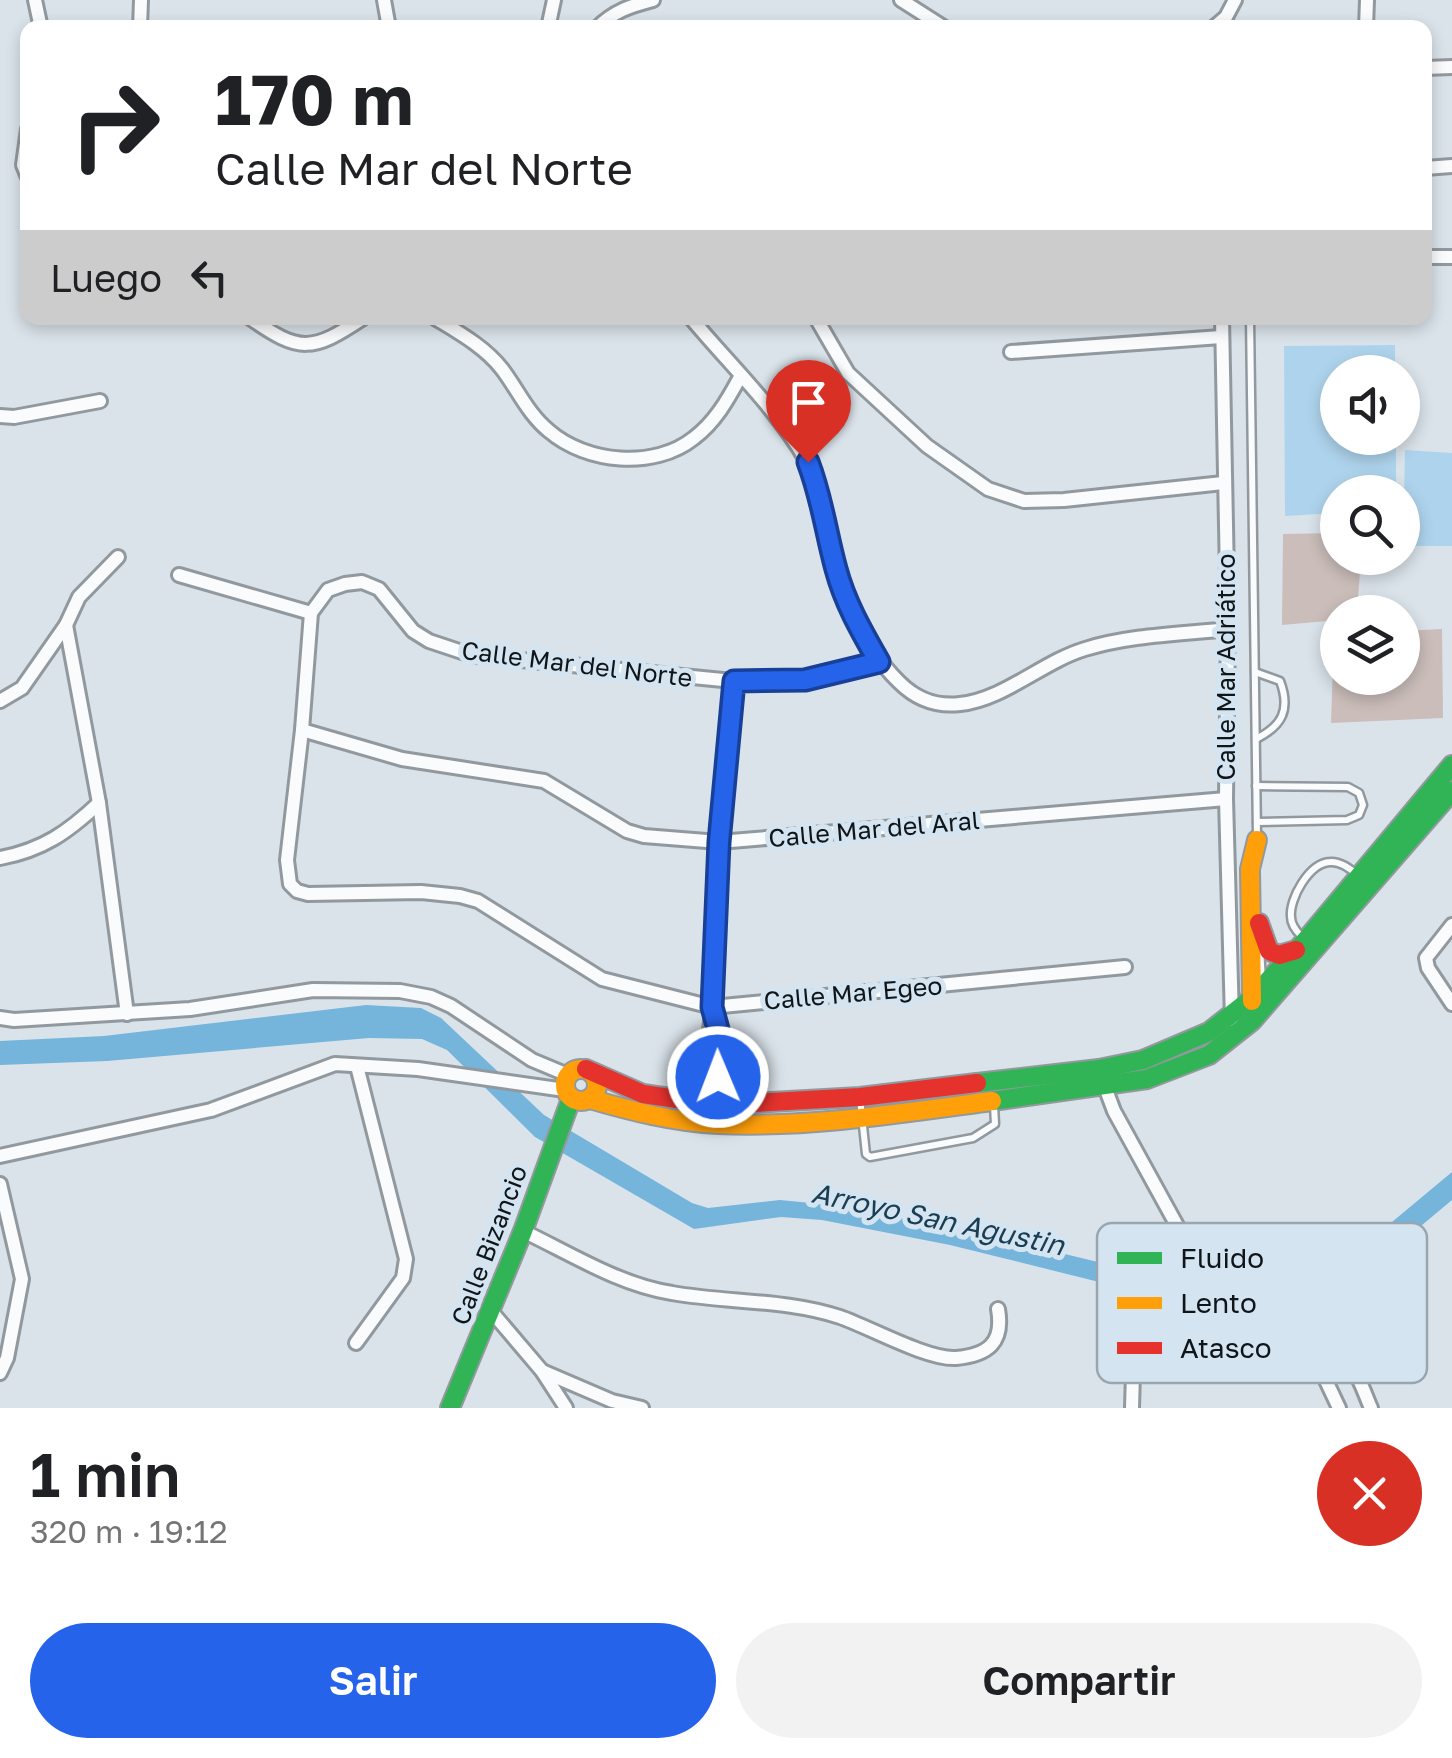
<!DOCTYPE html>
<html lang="es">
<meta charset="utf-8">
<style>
:root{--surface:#fff;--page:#f2f2f2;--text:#202124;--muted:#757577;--accent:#2563eb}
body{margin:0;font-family:"Golos Text",sans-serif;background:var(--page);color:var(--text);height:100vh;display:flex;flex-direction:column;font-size:38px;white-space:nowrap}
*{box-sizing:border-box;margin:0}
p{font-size:32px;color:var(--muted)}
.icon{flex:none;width:55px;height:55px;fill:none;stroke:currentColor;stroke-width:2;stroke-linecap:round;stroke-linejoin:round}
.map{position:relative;height:1408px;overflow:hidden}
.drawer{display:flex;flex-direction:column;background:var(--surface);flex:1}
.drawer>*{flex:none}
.hud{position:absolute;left:20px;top:20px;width:1412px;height:305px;border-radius:20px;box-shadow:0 5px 15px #0003;background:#fff;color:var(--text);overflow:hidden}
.tools{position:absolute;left:1320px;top:355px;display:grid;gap:20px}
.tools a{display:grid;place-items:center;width:100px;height:100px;border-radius:50%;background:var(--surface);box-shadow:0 5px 15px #0003;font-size:50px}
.pin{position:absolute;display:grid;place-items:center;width:85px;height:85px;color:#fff;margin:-102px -42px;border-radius:50% 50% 50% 0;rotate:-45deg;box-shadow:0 0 10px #0007}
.pin .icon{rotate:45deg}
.me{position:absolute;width:110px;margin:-55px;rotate:359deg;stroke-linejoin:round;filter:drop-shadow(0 0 8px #0008)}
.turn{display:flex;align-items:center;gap:35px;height:210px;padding:0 30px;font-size:45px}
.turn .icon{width:130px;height:130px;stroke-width:2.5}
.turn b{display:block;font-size:70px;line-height:85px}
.then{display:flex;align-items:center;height:95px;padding:0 30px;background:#0003;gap:20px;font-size:38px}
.round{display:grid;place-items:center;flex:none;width:105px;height:105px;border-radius:52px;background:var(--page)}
.overview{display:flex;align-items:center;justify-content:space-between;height:170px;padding:0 30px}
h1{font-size:60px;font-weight:600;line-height:75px}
.cta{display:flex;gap:20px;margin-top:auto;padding:20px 30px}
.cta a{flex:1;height:115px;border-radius:60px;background:var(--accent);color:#fff;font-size:40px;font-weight:600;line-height:115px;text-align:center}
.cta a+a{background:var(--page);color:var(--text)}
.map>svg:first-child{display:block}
</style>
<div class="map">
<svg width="1452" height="1408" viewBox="0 0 1452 1408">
<rect width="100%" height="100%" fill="#dae3ea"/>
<g fill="#aed4ed">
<polygon points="1395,345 1395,372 1338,372 1338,438 1396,438 1396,492 1338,492 1337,513 1285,516 1284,346"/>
<polygon points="1405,450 1452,453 1452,546 1403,546"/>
</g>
<polygon fill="#75b4db" points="366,1005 421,1008 441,1018 544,1115 692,1203 708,1208 780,1200 821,1204 944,1225 1210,1289 1295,1276 1368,1242 1452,1172 1452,1200 1379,1261 1304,1296 1212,1310 950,1245 822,1220 781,1217 694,1229 535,1137 447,1050 422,1039 369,1038 107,1061 0,1065 0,1041 104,1036"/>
<g fill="#cabdba">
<polygon points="1338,533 1338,558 1361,558 1357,612 1338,612 1338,620 1282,625 1283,534"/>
<polygon points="1442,629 1443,718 1331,723 1334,634 1338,634 1338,678 1402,678 1402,631"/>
</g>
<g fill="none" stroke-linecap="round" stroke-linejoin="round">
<defs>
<g id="lane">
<polyline points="1250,318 1257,836"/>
<path d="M 1255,672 L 1280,681 C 1291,710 1282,726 1256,739"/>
<polyline points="1256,786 1348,787 1359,793 1363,805 1359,815 1347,820 1257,822"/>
<path d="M 1302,937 C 1296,931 1291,925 1291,917 C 1289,899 1309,863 1330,862 C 1340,861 1350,869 1358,875"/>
<polyline points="1260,948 1262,981"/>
<polyline points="860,1098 866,1154 870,1157 973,1138 995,1124 994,1105"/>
</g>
<g id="street">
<polyline points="35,0 41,28"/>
<polyline points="384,0 389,28"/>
<polyline points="901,0 945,28"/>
<polyline points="140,28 141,0"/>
<polyline points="548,28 554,0"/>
<path d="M 597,28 C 614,11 630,6 653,0"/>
<polyline points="1213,28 1226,17 1235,0"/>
<polyline points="1366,28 1367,0"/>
<polyline points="1425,68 1452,67"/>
<polyline points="28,129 23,165 28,177"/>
<polyline points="1425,168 1452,166"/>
<polyline points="1425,257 1452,257"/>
<path d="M 250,318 C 300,353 312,352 363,318"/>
<path d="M 435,318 C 458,332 485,347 502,369 C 518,390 528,414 549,431 C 586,463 654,470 694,438 C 715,422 727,401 740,377"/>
<path d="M 691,318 C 729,364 776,408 806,460 C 819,483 823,507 828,533 C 839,587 858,642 899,682 C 916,699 935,707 960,704 C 1005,699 1042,662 1085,649 C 1130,635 1181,634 1228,629"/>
<polyline points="816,318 848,373 927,446 988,489 1024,501 1064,500 1223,483"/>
<polyline points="1222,318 1228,629 1226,799 1232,1020"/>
<polyline points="1011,352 1221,337"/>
<polyline points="0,416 14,417 100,401"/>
<polyline points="179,575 311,613"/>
<polyline points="66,625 99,803 127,1014"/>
<polyline points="879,662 824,678 733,681 471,655 429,641 413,631 379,589 362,582 345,584 328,590 311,613 302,730 287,860 290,884 297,891 308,894 421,892 460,896 478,901 602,979 712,1007 1125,967"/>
<polyline points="0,701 22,688 66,625 79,597 118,557"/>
<polyline points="302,730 402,759 544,781 627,831 644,836 719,842 1226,799"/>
<path d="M 0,858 C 43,850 68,832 99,803"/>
<polyline points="1452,925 1426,958 1428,968 1452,1004"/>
<polyline points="712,1014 719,1033 717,1110"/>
<polyline points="0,1018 14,1020 190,1009 313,990 400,991 431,997 451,1006 532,1060 568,1075"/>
<polyline points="1105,1087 1114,1111 1208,1282"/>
<polyline points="700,1107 712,1014 719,842 733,681"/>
<polyline points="0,1156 211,1110 335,1064 418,1069 565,1090"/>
<polyline points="0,1184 22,1279 7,1358 0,1373"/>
<path d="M 523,1231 C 571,1254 620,1285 672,1293 C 728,1303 785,1299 840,1317 C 869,1327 928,1360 956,1358 C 988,1355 1004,1343 998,1309"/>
<polyline points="491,1311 542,1371 566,1408"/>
<polyline points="356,1343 403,1278 406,1259 357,1066"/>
<polyline points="542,1371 612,1401 642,1408"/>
<polyline points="1132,1408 1134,1337"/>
<path d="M 1339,1408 L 1322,1372 L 1326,1360 C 1353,1348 1362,1389 1371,1408"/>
</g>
<g id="fast">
<polyline points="977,1083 1099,1069 1143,1060 1209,1032 1252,998 1305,941 1452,765"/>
<polyline points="992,1101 1147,1079 1209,1055 1252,1021 1452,791"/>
<polyline points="450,1408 523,1231 571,1099"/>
</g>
<g id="slow">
<polyline points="1252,1001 1250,869 1257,840"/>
<circle cx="581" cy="1085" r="16"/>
<path d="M 590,1099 C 631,1111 674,1122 718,1124 C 808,1128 903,1113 992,1101"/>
</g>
<g id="jam">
<polyline points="1259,923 1269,951 1279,955 1296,950"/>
<polyline points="586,1069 643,1094 717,1105 860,1097 977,1083"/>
</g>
</defs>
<use href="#lane" stroke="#92999e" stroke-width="11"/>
<use href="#street" stroke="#92999e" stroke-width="18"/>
<use href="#fast" stroke="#92999e" stroke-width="22"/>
<use href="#slow" stroke="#92999e" stroke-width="22"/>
<use href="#jam" stroke="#92999e" stroke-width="22"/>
<use href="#lane" stroke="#f9fbfc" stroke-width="6"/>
<use href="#street" stroke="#f9fbfc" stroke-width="12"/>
<use href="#fast" stroke="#30b455" stroke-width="18"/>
<use href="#slow" stroke="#ff9f0a" stroke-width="18"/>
<use href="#jam" stroke="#e5322d" stroke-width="18"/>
</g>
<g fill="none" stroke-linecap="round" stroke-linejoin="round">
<defs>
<path id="route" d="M 718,1077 L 719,1033 L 712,1007 L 719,842 L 734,681 L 805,680 L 879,662 C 862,632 845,603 836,569 C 826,533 822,498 808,462"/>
</defs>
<use href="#route" stroke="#184099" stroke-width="25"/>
<use href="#route" stroke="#2563eb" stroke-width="18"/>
</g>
<g text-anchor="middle" stroke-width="10" stroke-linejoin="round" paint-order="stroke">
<g font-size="25" fill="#0f1519" stroke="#d4e4f0">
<text transform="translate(577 664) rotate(7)" y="9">Calle Mar del Norte</text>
<text transform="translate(1226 667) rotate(-90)" y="9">Calle Mar Adriático</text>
<text transform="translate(874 829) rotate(-5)" y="9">Calle Mar del Aral</text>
<text transform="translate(853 993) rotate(-5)" y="9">Calle Mar Egeo</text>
<text transform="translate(489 1245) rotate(-69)" y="9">Calle Bizancio</text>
</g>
<g font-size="28" font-style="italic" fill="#193d53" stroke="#d4e4f0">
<text transform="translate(938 1219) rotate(12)" y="10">Arroyo San Agustin</text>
</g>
</g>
<rect x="1097" y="1223" width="330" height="160" rx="15" fill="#d4e4f0" stroke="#99a6b0" stroke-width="2.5"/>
<rect x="1117" y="1252" width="45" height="12" fill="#30b455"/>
<rect x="1117" y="1297" width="45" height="12" fill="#ff9f0a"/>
<rect x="1117" y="1342" width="45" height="12" fill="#e5322d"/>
<g font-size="28" fill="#0f1519">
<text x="1180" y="1268">Fluido</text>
<text x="1180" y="1313">Lento</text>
<text x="1180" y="1358">Atasco</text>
</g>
</svg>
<div class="tools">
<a><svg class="icon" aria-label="sound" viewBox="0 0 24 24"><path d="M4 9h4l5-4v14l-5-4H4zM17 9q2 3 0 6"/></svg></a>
<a><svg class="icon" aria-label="search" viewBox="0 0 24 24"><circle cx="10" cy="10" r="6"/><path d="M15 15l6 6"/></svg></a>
<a><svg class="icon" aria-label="layers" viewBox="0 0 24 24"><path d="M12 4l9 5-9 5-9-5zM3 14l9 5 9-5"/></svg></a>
</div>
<div class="pin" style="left:808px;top:462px;background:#d93025"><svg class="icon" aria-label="arrive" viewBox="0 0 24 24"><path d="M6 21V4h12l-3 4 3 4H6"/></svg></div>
<svg class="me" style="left:718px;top:1077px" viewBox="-20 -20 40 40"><circle r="17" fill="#2563eb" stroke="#fff" stroke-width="3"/><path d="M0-11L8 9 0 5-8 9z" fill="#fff"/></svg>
<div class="hud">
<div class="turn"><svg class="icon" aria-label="right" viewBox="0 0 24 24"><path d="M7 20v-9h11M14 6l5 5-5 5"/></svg><div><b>170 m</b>Calle Mar del Norte</div></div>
<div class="then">Luego<svg class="icon" aria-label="left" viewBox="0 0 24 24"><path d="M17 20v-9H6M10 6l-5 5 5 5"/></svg></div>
</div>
</div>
<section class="drawer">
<div class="overview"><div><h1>1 min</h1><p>320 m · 19:12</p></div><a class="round" style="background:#d93025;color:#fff"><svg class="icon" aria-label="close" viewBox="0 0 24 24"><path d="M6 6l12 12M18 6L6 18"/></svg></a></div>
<div class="cta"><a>Salir</a><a>Compartir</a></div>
</section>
